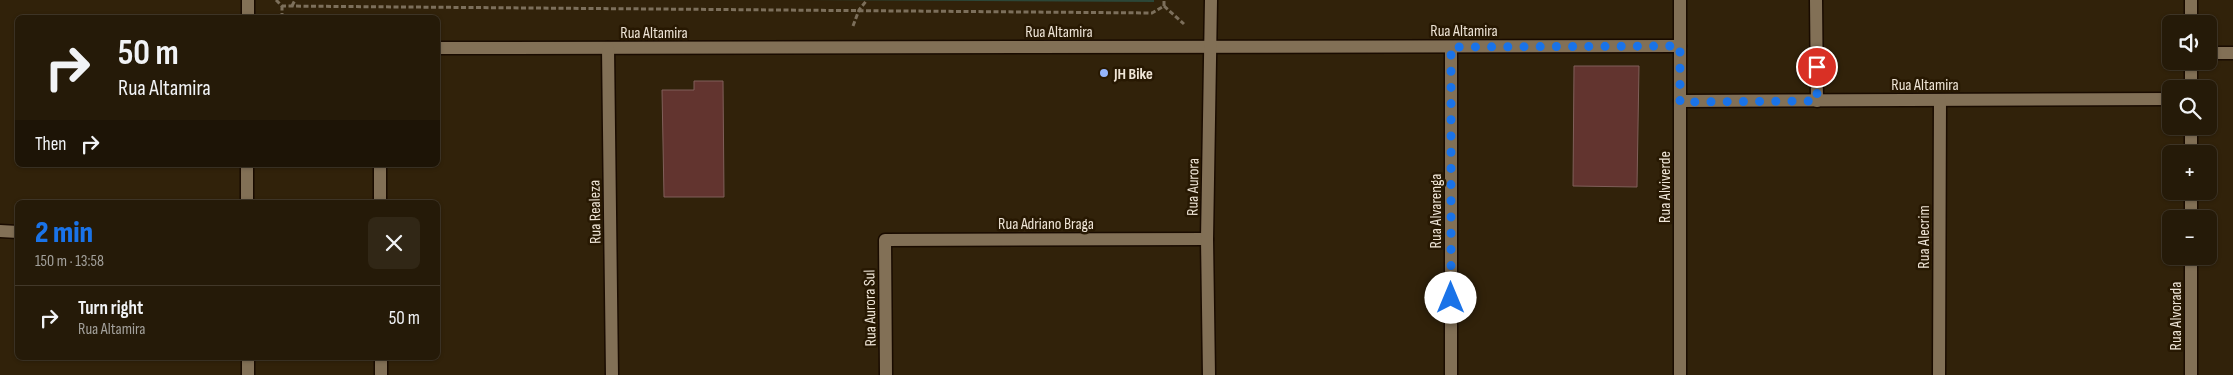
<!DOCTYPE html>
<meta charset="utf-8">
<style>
:root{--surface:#251a08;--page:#312716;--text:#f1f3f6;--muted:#a3a19c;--line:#423829;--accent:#1a73e8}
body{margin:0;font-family:"Sofia Sans Condensed",sans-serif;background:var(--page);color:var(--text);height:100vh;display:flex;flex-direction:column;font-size:19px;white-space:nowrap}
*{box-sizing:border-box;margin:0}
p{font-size:16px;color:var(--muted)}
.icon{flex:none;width:28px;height:28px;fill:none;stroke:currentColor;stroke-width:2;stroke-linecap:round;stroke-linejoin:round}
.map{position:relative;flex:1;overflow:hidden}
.side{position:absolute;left:15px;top:200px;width:425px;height:160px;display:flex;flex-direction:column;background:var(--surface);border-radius:8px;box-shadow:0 1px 4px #0004,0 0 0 1px var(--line)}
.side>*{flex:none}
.top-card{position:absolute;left:15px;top:15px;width:425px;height:152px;border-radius:8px;box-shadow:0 1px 4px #0004,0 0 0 1px var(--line);background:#251a08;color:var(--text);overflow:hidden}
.fabs{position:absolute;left:2162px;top:15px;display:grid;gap:10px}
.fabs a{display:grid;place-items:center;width:55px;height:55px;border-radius:8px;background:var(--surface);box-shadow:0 1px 4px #0004,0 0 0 1px var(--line);font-size:25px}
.pin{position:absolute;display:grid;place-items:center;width:42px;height:42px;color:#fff;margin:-21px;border:2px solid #fff;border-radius:50%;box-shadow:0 1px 5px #0007}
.me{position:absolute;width:55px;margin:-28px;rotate:0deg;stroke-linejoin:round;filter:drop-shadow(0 0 4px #0008)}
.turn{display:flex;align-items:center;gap:18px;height:105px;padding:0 20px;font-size:22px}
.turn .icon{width:65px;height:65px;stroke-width:2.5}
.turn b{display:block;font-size:35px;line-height:42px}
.then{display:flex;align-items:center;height:48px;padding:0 20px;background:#0003;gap:10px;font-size:19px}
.round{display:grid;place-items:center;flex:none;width:52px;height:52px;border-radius:8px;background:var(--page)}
.head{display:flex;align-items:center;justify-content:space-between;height:85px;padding:0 20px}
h1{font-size:30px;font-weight:800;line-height:38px;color:var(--accent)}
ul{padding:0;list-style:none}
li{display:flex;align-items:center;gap:15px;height:65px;padding:0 20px;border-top:1px solid var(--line)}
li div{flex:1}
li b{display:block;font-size:19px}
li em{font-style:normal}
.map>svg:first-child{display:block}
</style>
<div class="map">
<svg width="2233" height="375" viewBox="0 0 2233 375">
<rect width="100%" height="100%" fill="#31220a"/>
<polygon fill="#2c4738" points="807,0 1154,0 1154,2"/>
<g fill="#62342f" stroke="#805f5a">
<polygon points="1574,66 1639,66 1637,187 1573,186"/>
<polygon points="694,81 723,81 724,197 664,197 662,90 694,90"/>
</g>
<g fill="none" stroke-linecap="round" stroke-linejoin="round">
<defs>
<g id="minor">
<polyline points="1816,0 1817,101"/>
<polyline points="1451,47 1451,375"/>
<polyline points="438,48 1680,46"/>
<polyline points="608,48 612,375"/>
<polyline points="2209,53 2233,53"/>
<polyline points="1680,101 2171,99"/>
<polyline points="380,165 380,202"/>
<polyline points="0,231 18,232"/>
<polyline points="381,358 381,375"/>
<polyline points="886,375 885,240 1207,239"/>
<polyline points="1680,375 1680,0"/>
<polyline points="1939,375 1940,100"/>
</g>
<g id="tertiary">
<polyline points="2191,0 2191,24"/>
<polyline points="248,18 248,0"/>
<polyline points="2191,89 2191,61"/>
<polyline points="2191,126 2191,154"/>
<polyline points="2191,191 2191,219"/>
<polyline points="247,202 247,165"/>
<polyline points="2191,256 2191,375"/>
<polyline points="248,358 248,375"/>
<polyline points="1209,375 1207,239 1211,0"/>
</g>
</defs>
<use href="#minor" stroke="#190b00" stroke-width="15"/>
<use href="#tertiary" stroke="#190b00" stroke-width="15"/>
<g stroke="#7c6f5b" stroke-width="3" stroke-dasharray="5 2.5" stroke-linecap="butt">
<polyline points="276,0 282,6 1152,13 1164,6 1164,0"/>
<polyline points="292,6 295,0"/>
<polyline points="1164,6 1184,24"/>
<polyline points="282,18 282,6"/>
<polyline points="853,26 859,10 867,0"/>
</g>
<use href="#minor" stroke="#827056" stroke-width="12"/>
<use href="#tertiary" stroke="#827056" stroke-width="12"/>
</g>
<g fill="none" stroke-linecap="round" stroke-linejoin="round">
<polyline stroke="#1a73e8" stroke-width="9" stroke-dasharray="0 16.2" points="1451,298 1451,47 1680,46 1680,102 1817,101 1817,67"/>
</g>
<circle fill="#96b6fd" stroke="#271802" stroke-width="2" cx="1104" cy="73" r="5"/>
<g text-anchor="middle" stroke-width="5" stroke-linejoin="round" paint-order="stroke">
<g font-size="16" fill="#eee4d6" stroke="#271802">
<text x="1464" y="36">Rua Altamira</text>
<text x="1059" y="37">Rua Altamira</text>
<text x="654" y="38">Rua Altamira</text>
<text x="1925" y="90">Rua Altamira</text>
<text transform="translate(1192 187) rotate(-89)" y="6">Rua Aurora</text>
<text transform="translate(1664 187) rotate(-90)" y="6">Rua Alviverde</text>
<text transform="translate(1435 211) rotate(-90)" y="6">Rua Alvarenga</text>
<text transform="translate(594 212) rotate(-91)" y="6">Rua Realeza</text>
<text x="1046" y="229">Rua Adriano Braga</text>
<text transform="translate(1923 237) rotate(-90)" y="6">Rua Alecrim</text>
<text transform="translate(869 308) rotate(-91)" y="6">Rua Aurora Sul</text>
<text transform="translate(2175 316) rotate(-90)" y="6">Rua Alvorada</text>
</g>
<g font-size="16" font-weight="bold" fill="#eee4d6" stroke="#271802" text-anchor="start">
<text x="1114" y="79">JH Bike</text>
</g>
</g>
</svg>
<div class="fabs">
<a><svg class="icon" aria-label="sound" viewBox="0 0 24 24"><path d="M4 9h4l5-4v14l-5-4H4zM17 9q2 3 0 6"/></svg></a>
<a><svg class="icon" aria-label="search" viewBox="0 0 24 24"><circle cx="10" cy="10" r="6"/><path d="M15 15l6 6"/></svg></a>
<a>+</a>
<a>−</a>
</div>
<div class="pin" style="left:1817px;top:67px;background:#d93025"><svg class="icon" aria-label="arrive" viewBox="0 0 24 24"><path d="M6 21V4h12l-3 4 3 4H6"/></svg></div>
<svg class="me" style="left:1451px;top:298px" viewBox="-20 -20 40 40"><circle r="19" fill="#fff"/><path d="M0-13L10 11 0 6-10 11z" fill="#1a73e8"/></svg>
<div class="top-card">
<div class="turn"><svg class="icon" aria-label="right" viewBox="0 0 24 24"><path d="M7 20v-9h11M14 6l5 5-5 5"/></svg><div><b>50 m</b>Rua Altamira</div></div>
<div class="then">Then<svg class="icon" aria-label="right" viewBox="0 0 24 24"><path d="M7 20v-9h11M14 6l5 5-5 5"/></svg></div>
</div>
<section class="side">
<div class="head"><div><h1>2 min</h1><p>150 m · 13:58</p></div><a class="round"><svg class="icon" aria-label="close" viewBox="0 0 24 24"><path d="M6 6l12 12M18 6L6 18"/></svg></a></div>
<ul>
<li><svg class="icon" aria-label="right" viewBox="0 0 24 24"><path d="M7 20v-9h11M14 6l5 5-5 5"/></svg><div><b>Turn right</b><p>Rua Altamira</p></div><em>50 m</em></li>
</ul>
</section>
</div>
